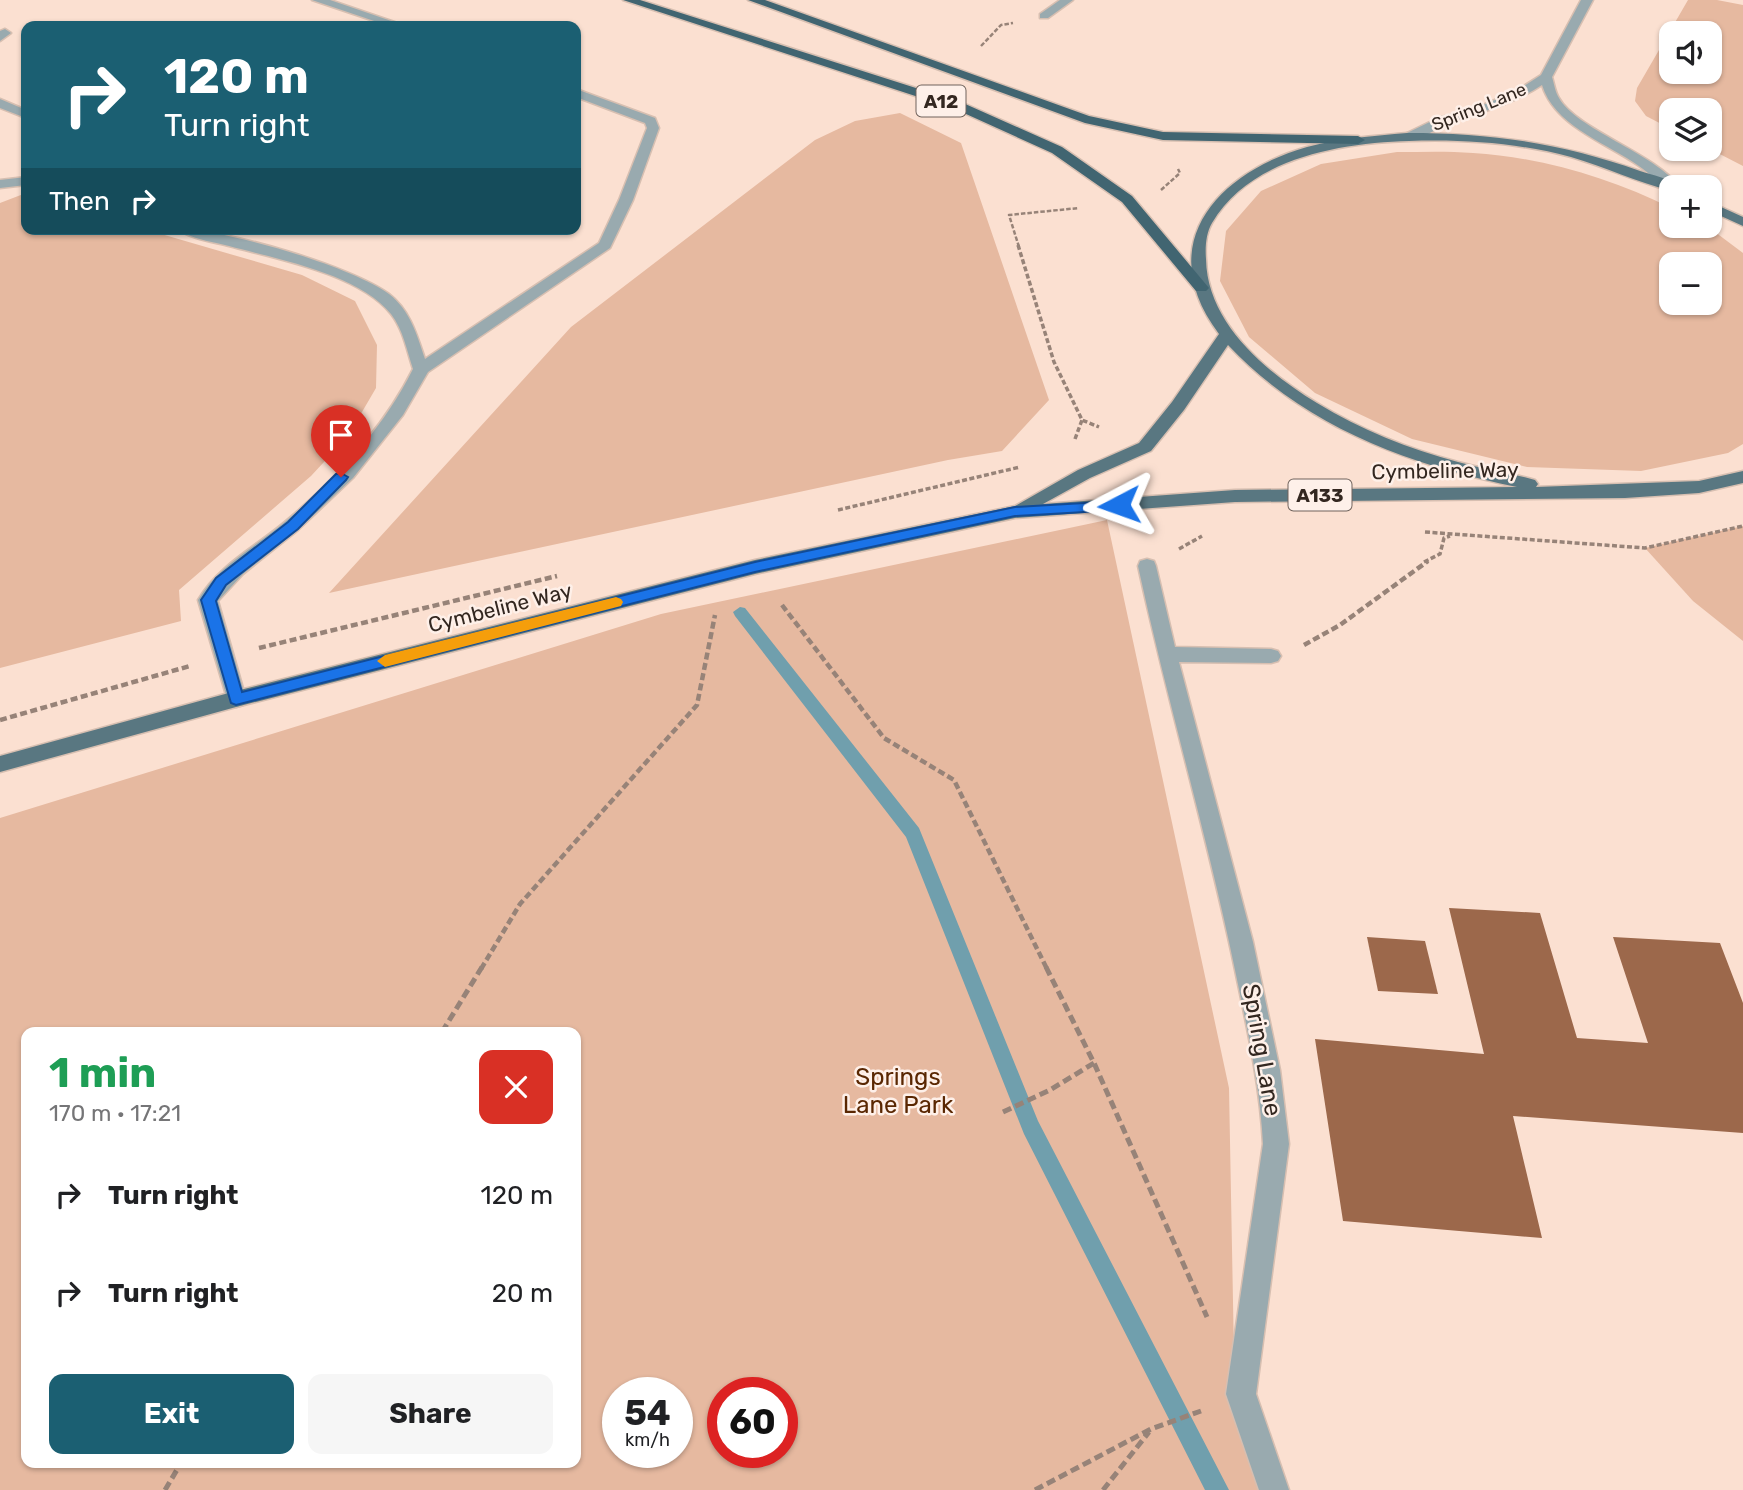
<!DOCTYPE html>
<meta charset="utf-8">
<style>
:root{--surface:#fff;--page:#f6f6f6;--text:#202124;--muted:#757577;--accent:#1b5f72}
body{margin:0;font-family:Rubik,sans-serif;background:var(--page);color:var(--text);height:100vh;display:flex;flex-direction:column;font-size:26px;white-space:nowrap}
*{box-sizing:border-box;margin:0}
p{font-size:23px;color:var(--muted)}
.icon{flex:none;width:38px;height:38px;fill:none;stroke:currentColor;stroke-width:2;stroke-linecap:round;stroke-linejoin:round}
.map{position:relative;flex:1;overflow:hidden}
.details{position:absolute;left:21px;top:1027px;width:560px;height:441px;display:flex;flex-direction:column;background:var(--surface);border-radius:14px;box-shadow:0 2px 5px #0004}
.details>*{flex:none}
.top-card{position:absolute;left:21px;top:21px;width:560px;height:214px;border-radius:14px;box-shadow:0 2px 5px #0004;background:#1b5f72;color:#fff;overflow:hidden}
.tools{position:absolute;left:1659px;top:21px;display:grid;gap:14px}
.tools a{display:grid;place-items:center;width:63px;height:63px;border-radius:14px;background:var(--surface);box-shadow:0 2px 5px #0004;font-size:35px}
.speed{position:absolute;left:602px;top:1377px;display:flex;gap:14px;font-size:35px;font-weight:700;text-align:center}
.speed>*{display:grid;place-content:center;width:91px;height:91px;border-radius:50%;background:var(--surface);box-shadow:0 2px 5px #0004;line-height:1}
.speed small{font-size:18px;font-weight:400}
.speed .limit{border:10px solid #d22;background:#fff;color:#111}
.pin{position:absolute;display:grid;place-items:center;width:60px;height:60px;color:#fff;margin:-72px -30px;border-radius:50% 50% 50% 0;rotate:-45deg;box-shadow:0 0 7px #0007}
.pin .icon{rotate:45deg}
.me{position:absolute;width:77px;margin:-38px;rotate:266deg;stroke-linejoin:round;filter:drop-shadow(0 0 5px #0008)}
.turn{display:flex;align-items:center;gap:24px;height:147px;padding:0 28px;font-size:32px}
.turn .icon{width:91px;height:91px;stroke-width:2.5}
.turn b{display:block;font-size:49px;line-height:60px}
.then{display:flex;align-items:center;height:66px;padding:0 28px;background:#0003;gap:14px;font-size:26px}
.round{display:grid;place-items:center;flex:none;width:74px;height:74px;border-radius:14px;background:var(--page)}
.overview{display:flex;align-items:center;justify-content:space-between;height:119px;padding:0 28px}
h1{font-size:42px;font-weight:700;line-height:52px;color:#1e9e55}
.button{display:flex;gap:14px;margin-top:auto;padding:14px 28px}
.button a{flex:1;height:80px;border-radius:14px;background:var(--accent);color:#fff;font-size:28px;font-weight:700;line-height:80px;text-align:center}
.button a+a{background:var(--page);color:var(--text)}
ul{padding:0;list-style:none}
li{display:flex;align-items:center;gap:21px;height:98px;padding:0 28px}
li div{flex:1}
li b{display:block;font-size:26px}
li em{font-style:normal}
.map>svg:first-child{display:block}
</style>
<div class="map">
<svg width="1743" height="1490" viewBox="0 0 1743 1490">
<rect width="100%" height="100%" fill="#fbe0d1"/>
<g fill="#e6b9a0" fill-rule="evenodd">
<path d="M 1688,0 L 1717,0 L 1743,5 L 1743,166 L 1710,149 L 1710,110 L 1671,110 L 1671,129 L 1646,116 L 1635,101 L 1637,88 ZM 1710,33 L 1710,72 L 1671,72 L 1671,33 Z"/>
<polygon points="900,113 961,143 1049,400 1002,451 948,460 329,593 571,327 815,140 855,121"/>
<path d="M 1397,152 C 1423,152 1448,151 1473,153 C 1541,157 1611,178 1671,208 L 1671,226 L 1707,226 L 1743,253 L 1743,444 L 1728,453 L 1641,471 L 1527,467 L 1412,439 L 1315,393 L 1249,337 L 1220,281 L 1226,231 L 1261,191 L 1321,164 ZM 1671,264 L 1710,264 L 1710,303 L 1671,303 Z"/>
<polygon points="26,193 26,229 144,229 302,275 355,301 377,345 376,388 348,436 311,476 179,590 181,621 0,668 0,203"/>
<path d="M 1107,520 L 1229,1088 L 1234,1355 L 1279,1490 L 0,1490 L 0,818 L 661,614 ZM 26,1032 L 576,1032 L 576,1463 L 26,1463 ZM 618,1393 L 677,1393 L 677,1452 L 618,1452 ZM 723,1393 L 782,1393 L 782,1452 L 723,1452 Z"/>
<polygon points="1743,526 1743,641 1693,601 1645,548"/>
</g>
<g fill="none" stroke-linecap="round" stroke-linejoin="round">
<polygon fill="#709fad" fill-rule="evenodd" points="740,607 745,608 919,828 1038,1121 1229,1490 1205,1490 1024,1134 906,837 735,616 733,612"/>
</g>
<g fill="#9c684b">
<polygon points="1449,908 1540,913 1577,1038 1648,1043 1613,937 1720,943 1743,1003 1743,1133 1513,1116 1542,1238 1343,1221 1315,1039 1484,1054"/>
<polygon points="1367,937 1425,941 1438,994 1378,991"/>
</g>
<g fill="none" stroke-linecap="round" stroke-linejoin="round">
<defs>
<g id="minor">
<polygon points="312,0 330,0 406,26 389,26"/>
<polygon points="1060,0 1073,0 1048,18 1040,18 1040,14"/>
<path d="M 1581,0 L 1593,0 L 1552,77 C 1554,83 1555,92 1559,98 C 1576,129 1654,153 1680,187 L 1668,190 C 1657,181 1646,170 1633,162 C 1601,141 1554,124 1542,85 C 1513,104 1482,112 1449,123 C 1436,128 1422,141 1407,139 L 1407,133 L 1438,118 L 1476,108 L 1516,91 L 1541,75 Z"/>
<polygon points="5,29 11,33 0,41 0,31"/>
<path d="M 576,89 L 655,118 L 659,128 L 633,200 L 610,248 L 428,372 L 403,415 L 353,478 L 298,530 L 243,574 L 218,601 L 246,699 L 243,705 L 236,707 L 229,705 L 198,600 C 218,565 257,546 286,521 C 337,478 383,429 413,369 C 407,351 403,329 391,314 C 359,274 277,259 229,246 C 214,242 190,239 178,229 C 224,229 351,266 389,294 C 410,310 417,335 425,359 L 599,243 L 619,200 L 647,128 L 645,123 L 576,97 Z"/>
<polygon points="0,99 26,110 26,118 0,108"/>
<polygon points="26,177 26,185 0,188 0,180"/>
<path d="M 1147,559 L 1154,561 L 1156,566 L 1175,647 L 1271,649 L 1278,651 L 1281,656 L 1278,661 L 1271,663 L 1179,662 L 1253,942 L 1280,1070 L 1289,1144 L 1256,1394 L 1289,1490 L 1259,1490 L 1226,1394 L 1263,1144 C 1260,1085 1247,1028 1235,970 C 1207,834 1167,701 1138,566 L 1140,561 Z"/>
</g>
<g id="major">
<path d="M 1407,133 C 1491,133 1561,143 1640,171 C 1652,175 1670,178 1679,187 L 1671,187 L 1671,191 C 1637,182 1605,167 1571,157 C 1519,143 1463,139 1409,141 C 1340,143 1250,158 1212,223 C 1206,233 1205,247 1206,259 C 1207,323 1266,372 1317,403 C 1361,430 1409,449 1458,462 C 1483,469 1510,473 1535,480 L 1538,484 L 1536,487 L 1699,481 L 1743,471 L 1743,483 L 1699,493 L 1625,498 L 1235,502 L 1015,518 L 755,574 L 236,707 L 0,772 L 0,756 L 236,691 L 755,560 L 1015,506 L 1078,470 L 1139,443 L 1172,402 L 1219,334 C 1152,245 1216,173 1307,147 C 1340,138 1374,136 1407,133 ZM 1228,345 C 1305,427 1409,465 1517,487 L 1235,490 L 1043,504 L 1090,478 L 1151,451 L 1184,410 Z"/>
<polygon points="1710,202 1743,217 1743,226 1710,211"/>
</g>
<g id="highway">
<polygon points="623,0 640,0 963,103 1062,147 1132,196 1209,288 1206,291 1196,291 1122,202 1052,153 955,109"/>
<polygon points="748,0 765,0 1089,116 1163,132 1358,136 1365,140 1358,144 1163,140 1085,123"/>
</g>
</defs>
<use href="#minor" stroke="#d7bfb1" stroke-width="3"/>
<use href="#major" stroke="#d7bfb1" stroke-width="3"/>
<use href="#highway" stroke="#d7bfb1" stroke-width="3"/>
<g stroke="#978378" stroke-width="2.5" stroke-dasharray="4.5 2" stroke-linecap="butt">
<polyline points="981,46 1001,25 1013,23"/>
<polyline points="1161,190 1180,173 1178,169"/>
<polyline points="1019,247 1009,215 1079,208"/>
</g>
<g stroke="#978378" stroke-width="3.5" stroke-dasharray="5 2.5" stroke-linecap="butt">
<polyline points="1018,245 1054,362 1082,420 1099,427"/>
<polyline points="1075,439 1082,420"/>
<polyline points="838,510 1020,467"/>
<polyline points="1425,532 1645,548 1743,526"/>
<polyline points="1179,549 1202,536"/>
<polyline points="1424,562 1440,554 1444,538 1450,536"/>
</g>
<g stroke="#978378" stroke-width="4.5" stroke-dasharray="7 3.5" stroke-linecap="butt">
<polyline points="782,605 884,738 954,780 1047,969"/>
<polyline points="1304,645 1340,625 1428,561"/>
<polyline points="259,648 557,576"/>
<polyline points="0,720 190,666"/>
<polyline points="481,969 520,904 697,705 715,615"/>
</g>
<g stroke="#978378" stroke-width="5" stroke-dasharray="9 4.5" stroke-linecap="butt">
<polyline points="1046,967 1094,1063 1207,1317"/>
<polyline points="442,1032 482,967"/>
<polyline points="1003,1112 1050,1090 1094,1063"/>
<polyline points="165,1490 181,1463"/>
<polyline points="1035,1490 1151,1429 1201,1411"/>
<polyline points="1103,1490 1149,1432"/>
</g>
<use href="#minor" fill="#99aaaf" fill-rule="evenodd"/>
<use href="#major" fill="#597781" fill-rule="evenodd"/>
<use href="#highway" fill="#416571" fill-rule="evenodd"/>
</g>
<polygon fill="#1a73e8" stroke="#114b97" stroke-width="2" points="341,473 348,477 346,480 298,529 226,585 216,601 242,692 755,562 1015,507 1119,501 1126,505 1119,510 1015,516 755,572 236,705 231,703 201,600 216,578 288,522 336,474"/>
<polygon fill="#f59e0b" points="616,597 621,599 623,602 621,606 385,667 377,661 385,655"/>
<g text-anchor="middle" stroke-width="5" stroke-linejoin="round" paint-order="stroke">
<g font-size="18" fill="#332720" stroke="#fef0e9">
<text transform="translate(1479 107) rotate(-22)" y="6">Spring Lane</text>
</g>
<g fill="#fef0e9" stroke="#70635c" stroke-width="2">
<rect x="916.5" y="85.5" width="49" height="31" rx="5"/>
<rect x="1288.5" y="479.5" width="63" height="31" rx="5"/>
</g>
<g font-size="19" font-weight="bold" fill="#332720">
<text x="941" y="108">A12</text>
<text x="1320" y="502">A133</text>
</g>
<g font-size="21" fill="#332720" stroke="#fef0e9">
<text transform="translate(1445 471) rotate(-1)" y="7">Cymbeline Way</text>
<text transform="translate(500 608) rotate(-14)" y="7">Cymbeline Way</text>
</g>
<g font-size="24" fill="#332720" stroke="#fef0e9">
<text transform="translate(1262 1050) rotate(80)" y="8">Spring Lane</text>
</g>
<g font-size="24" fill="#5a2702" stroke="#fef0e9">
<text x="898" y="1085">Springs<tspan x="898" dy="28">Lane Park</tspan></text>
</g>
</g>
</svg>
<div class="tools">
<a><svg class="icon" aria-label="sound" viewBox="0 0 24 24"><path d="M4 9h4l5-4v14l-5-4H4zM17 9q2 3 0 6"/></svg></a>
<a><svg class="icon" aria-label="layers" viewBox="0 0 24 24"><path d="M12 4l9 5-9 5-9-5zM3 14l9 5 9-5"/></svg></a>
<a>+</a>
<a>−</a>
</div>
<div class="speed"><div>54<small>km/h</small></div><div class="limit">60</div></div>
<div class="pin" style="left:341px;top:477px;background:#d93025"><svg class="icon" aria-label="arrive" viewBox="0 0 24 24"><path d="M6 21V4h12l-3 4 3 4H6"/></svg></div>
<svg class="me" style="left:1119px;top:505px" viewBox="-20 -20 40 40"><path d="M0-17L14 15 0 8-14 15z" fill="#1a73e8" stroke="#fff" stroke-width="4"/></svg>
<div class="top-card">
<div class="turn"><svg class="icon" aria-label="right" viewBox="0 0 24 24"><path d="M7 20v-9h11M14 6l5 5-5 5"/></svg><div><b>120 m</b>Turn right</div></div>
<div class="then">Then<svg class="icon" aria-label="right" viewBox="0 0 24 24"><path d="M7 20v-9h11M14 6l5 5-5 5"/></svg></div>
</div>
<section class="details">
<div class="overview"><div><h1>1 min</h1><p>170 m · 17:21</p></div><a class="round" style="background:#d93025;color:#fff"><svg class="icon" aria-label="close" viewBox="0 0 24 24"><path d="M6 6l12 12M18 6L6 18"/></svg></a></div>
<ul>
<li><svg class="icon" aria-label="right" viewBox="0 0 24 24"><path d="M7 20v-9h11M14 6l5 5-5 5"/></svg><div><b>Turn right</b></div><em>120 m</em></li>
<li><svg class="icon" aria-label="right" viewBox="0 0 24 24"><path d="M7 20v-9h11M14 6l5 5-5 5"/></svg><div><b>Turn right</b></div><em>20 m</em></li>
</ul>
<div class="button"><a>Exit</a><a>Share</a></div>
</section>
</div>
